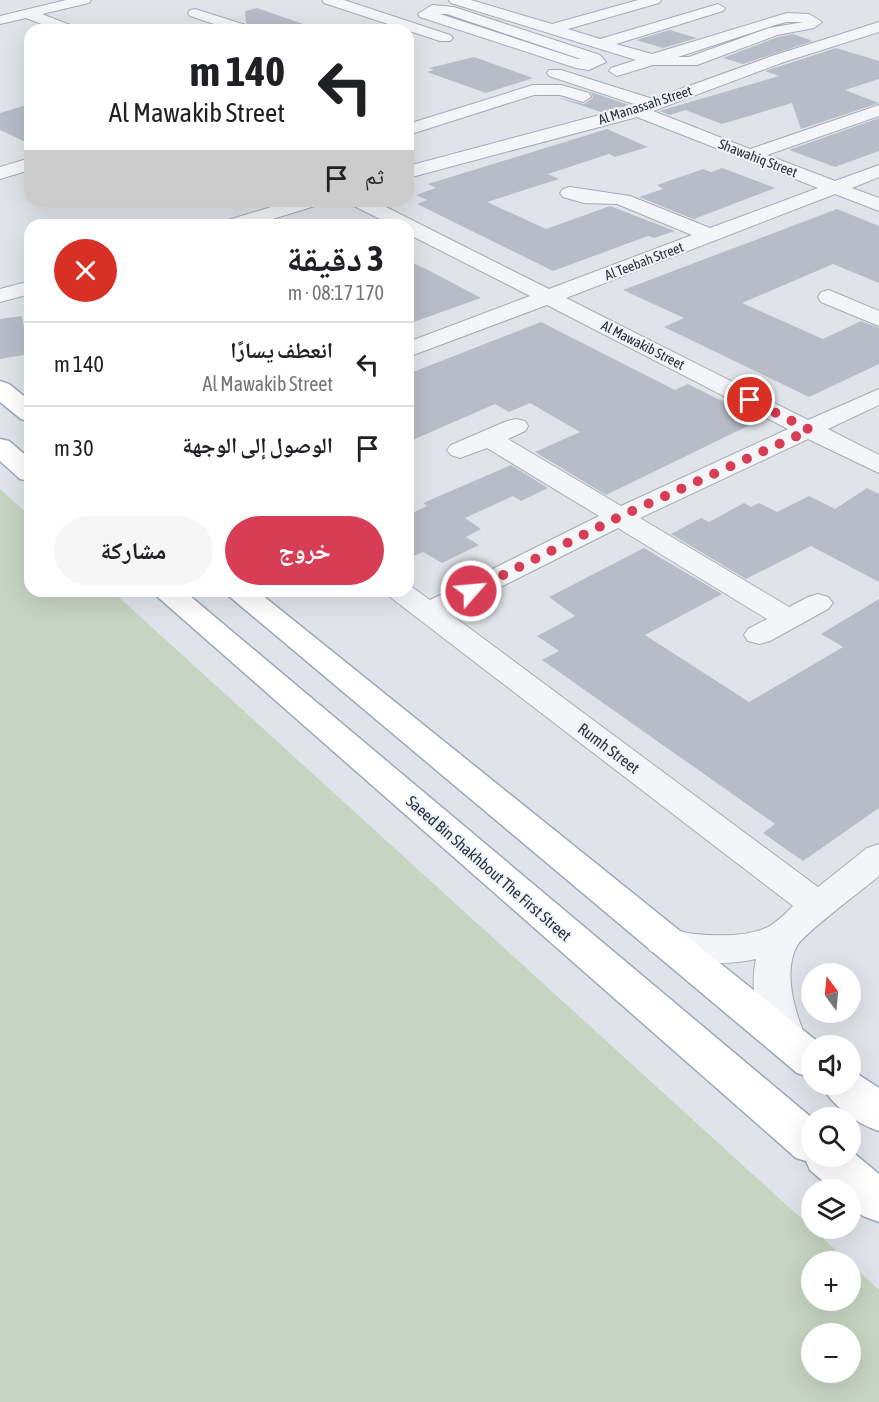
<!DOCTYPE html>
<html lang="ar">
<meta charset="utf-8">
<style>
:root{--surface:#fff;--page:#f6f6f6;--text:#202124;--muted:#757577;--line:#e0e0e0;--accent:#d73d54}
body{margin:0;font-family:"Asap Condensed","Noto Naskh Arabic",sans-serif;background:var(--page);color:var(--text);direction:rtl;height:100vh;display:flex;flex-direction:column;font-size:22px;white-space:nowrap}
*{box-sizing:border-box;margin:0}
p{font-size:20px;color:var(--muted)}
.icon{flex:none;width:33px;height:33px;fill:none;stroke:currentColor;stroke-width:2;stroke-linecap:round;stroke-linejoin:round}
.map{position:relative;flex:1;overflow:hidden;direction:ltr}
.sheet{position:absolute;left:24px;top:219px;width:390px;height:378px;display:flex;flex-direction:column;background:var(--surface);border-radius:18px;box-shadow:0 6px 24px #0002;direction:rtl}
.sheet>*{flex:none}
.top-card{position:absolute;left:24px;top:24px;width:390px;height:183px;border-radius:18px;box-shadow:0 6px 24px #0002;direction:rtl;background:#fff;color:var(--text);overflow:hidden}
.needle{width:39px;rotate:344deg}
.fabs{position:absolute;left:801px;top:963px;display:grid;gap:12px}
.fabs a{display:grid;place-items:center;width:60px;height:60px;border-radius:50%;background:var(--surface);box-shadow:0 6px 24px #0002;font-size:30px}
.pin{position:absolute;display:grid;place-items:center;width:51px;height:51px;color:#fff;margin:-26px;border:3px solid #fff;border-radius:50%;box-shadow:0 2px 6px #0007}
.me{position:absolute;width:66px;margin:-33px;rotate:63deg;stroke-linejoin:round;filter:drop-shadow(0 0 4px #0008)}
.turn{display:flex;align-items:center;gap:21px;height:126px;padding:0 30px;font-size:27px}
.turn .icon{width:78px;height:78px;stroke-width:2.5}
.turn b{display:block;font-size:42px;line-height:51px}
.then{display:flex;align-items:center;height:57px;padding:0 30px;background:#0003;gap:12px;font-size:22px}
.round{display:grid;place-items:center;flex:none;width:63px;height:63px;border-radius:32px;background:var(--page)}
.head{display:flex;align-items:center;justify-content:space-between;height:102px;padding:0 30px}
h1{font-size:36px;font-weight:700;line-height:45px}
.primary-button{display:flex;gap:12px;margin-top:auto;padding:12px 30px}
.primary-button a{flex:1;height:69px;border-radius:36px;background:var(--accent);color:#fff;font-size:24px;font-weight:700;line-height:69px;text-align:center}
.primary-button a+a{background:var(--page);color:var(--text)}
ul{padding:0;list-style:none}
li{display:flex;align-items:center;gap:18px;height:84px;padding:0 30px;border-top:2px solid var(--line)}
li div{flex:1}
li b{display:block;font-size:22px}
li em{font-style:normal}
.map>svg:first-child{display:block}
</style>
<div class="map">
<svg width="879" height="1402" viewBox="0 0 879 1402">
<rect width="100%" height="100%" fill="#e0e4ea"/>
<path fill="#c6d5c1" fill-rule="evenodd" d="M 0,489 L 30,516 L 30,591 L 112,591 L 848,1261 L 812,1262 L 812,1300 L 850,1300 L 851,1264 L 879,1290 L 879,1402 L 0,1402 ZM 812,1334 L 850,1334 L 850,1372 L 812,1372 Z"/>
<g fill="#b7bdc8">
<polygon points="257,8 312,27 312,30 257,30 246,23 245,11"/>
<polygon points="670,30 697,38 663,48 636,40"/>
<polygon points="793,34 813,41 743,64 723,58 778,37"/>
<polygon points="836,48 879,61 879,79 845,90 879,103 801,129 792,103 722,124 685,110 670,115 659,111 779,76 765,71"/>
<polygon points="474,57 533,78 486,93 427,72 434,70 429,68"/>
<polygon points="591,92 629,105 601,112 556,97 584,104 593,98"/>
<polygon points="30,104 30,144 0,130 0,113"/>
<polygon points="879,118 879,151 835,167 789,150"/>
<polygon points="607,129 648,147 615,157 609,154 548,174 559,179 487,202 546,229 610,206 675,231 654,238 648,236 553,271 417,204 427,200 416,195 436,188 428,184"/>
<polygon points="722,168 775,188 694,219 700,222 639,197 663,189 657,185 703,169 711,172"/>
<polygon points="837,209 879,226 879,283 833,264 742,303 823,339 861,321 879,328 879,364 809,397 664,327 684,318 623,290"/>
<polygon points="408,261 428,270 481,298 408,324"/>
<polygon points="22,316 24,328 30,327 30,354 0,359 0,319"/>
<polygon points="541,322 675,390 688,384 760,420 606,495 535,452 580,432 530,403 509,412 495,404 408,442 408,374"/>
<polygon points="511,465 548,488 521,501 513,496 465,518 481,529 466,537 479,545 442,563 423,552 408,558 408,515 427,506 423,503"/>
<polygon points="867,488 879,494 879,582 811,546 746,579 671,534 701,518 709,522 744,503 751,507 759,503 777,512 809,496 835,509"/>
<polygon points="644,548 722,594 645,635 749,702 843,647 821,634 879,599 879,808 803,861 763,833 775,824 542,660 559,651 537,636 575,616 549,597"/>
</g>
<g fill="none" stroke-linecap="round" stroke-linejoin="round">
<defs>
<g id="minor">
<polygon points="66,0 91,0 89,3 42,14 70,25 87,27 90,30 57,30 26,18 0,24 0,16"/>
<polygon points="322,0 344,0 450,35 453,38 450,41 440,41 324,3"/>
<path d="M 449,0 L 471,0 L 552,24 L 638,0 L 661,0 L 659,3 L 568,29 L 600,39 L 718,4 L 725,8 L 723,11 L 616,44 L 652,54 L 787,13 L 809,14 L 822,22 L 814,28 L 777,35 L 697,65 L 653,65 L 617,76 L 609,71 L 611,68 L 636,60 L 451,3 ZM 787,22 L 803,22 L 769,28 L 689,57 L 678,57 L 775,25 Z"/>
<path d="M 432,5 L 454,7 L 600,55 L 606,62 L 589,70 L 576,68 L 420,17 L 418,14 ZM 440,14 L 447,14 L 581,59 L 578,59 Z"/>
<polygon points="195,9 252,27 255,30 232,30 190,16 188,13 190,10"/>
<path d="M 879,22 L 879,32 L 784,62 L 653,111 L 750,149 L 879,105 L 879,116 L 767,155 L 835,181 L 879,165 L 879,177 L 852,188 L 879,198 L 879,211 L 835,194 L 566,298 L 808,420 L 879,389 L 879,405 L 828,429 L 879,455 L 879,473 L 808,439 L 640,518 L 789,607 L 808,597 L 818,594 L 828,597 L 833,603 L 828,609 L 770,641 L 759,644 L 748,641 L 744,635 L 748,629 L 767,619 L 618,528 L 449,613 L 818,887 L 867,848 L 879,844 L 879,876 C 865,888 803,934 797,946 C 782,974 796,1014 807,1041 L 801,1052 L 787,1057 L 773,1052 C 758,1023 749,991 756,959 C 720,967 685,962 650,951 L 644,941 L 650,931 C 669,925 676,932 695,934 C 717,936 748,937 768,927 C 777,922 786,913 793,906 L 390,597 L 386,591 L 408,591 L 408,584 L 430,600 L 599,516 L 487,448 L 460,458 L 451,455 L 447,450 L 451,445 L 507,421 L 516,419 L 525,421 L 528,426 L 525,431 L 508,439 L 621,506 L 788,429 L 547,305 L 408,357 L 408,342 L 530,296 L 408,234 L 408,225 L 392,225 L 352,205 L 349,201 L 374,201 L 549,289 L 692,235 L 617,204 L 584,203 L 563,197 L 560,193 L 563,189 L 570,187 L 630,196 L 710,228 L 818,188 L 637,117 L 408,178 L 408,166 L 637,105 L 549,76 L 547,73 L 549,70 L 561,70 L 653,99 L 772,56 Z"/>
<polygon points="533,85 561,85 589,93 591,97 583,102 560,95 534,95 408,135 408,124"/>
<polygon points="30,158 30,170 0,179 0,167"/>
<polygon points="291,201 321,201 318,205 253,225 222,225 225,221"/>
<polygon points="30,281 30,294 0,302 0,289"/>
<polygon points="829,290 879,311 879,326 821,302 818,297 821,292"/>
</g>
<g id="major">
<polygon points="0,381 9,384 30,401 30,422 21,419 0,402"/>
<polygon points="0,439 9,441 30,459 30,481 20,479 0,461"/>
<polygon points="151,591 184,591 812,1118 812,1156 850,1156 850,1150 879,1174 879,1222 863,1216 850,1205 850,1190 833,1190 810,1170 806,1161 796,1158"/>
<polygon points="223,591 257,591 823,1046 812,1046 812,1078 797,1073"/>
<path d="M 850,1069 L 879,1088 L 879,1131 C 857,1124 832,1106 821,1084 L 850,1084 Z"/>
</g>
</defs>
<use href="#minor" stroke="#a5abb5" stroke-width="2"/>
<use href="#major" stroke="#9fa8b7" stroke-width="3"/>
<use href="#minor" fill="#f3f5f8" fill-rule="evenodd"/>
<use href="#major" fill="#fff" fill-rule="evenodd"/>
</g>
<g fill="none" stroke-linecap="round" stroke-linejoin="round">
<polyline stroke="#d73d54" stroke-width="10" stroke-dasharray="0 18" points="471,591 617,518 810,430 750,400"/>
</g>
<g text-anchor="middle" stroke-width="4.5" stroke-linejoin="round" paint-order="stroke">
<g font-size="14" fill="#283243" stroke="#f0f3f7">
<text transform="translate(645 105) rotate(-18)" y="5">Al Manassah Street</text>
<text transform="translate(758 158) rotate(21)" y="5">Shawahiq Street</text>
<text transform="translate(644 261) rotate(-21)" y="5">Al Teebah Street</text>
<text transform="translate(643 345) rotate(27)" y="5">Al Mawakib Street</text>
</g>
<g font-size="16" fill="#283243" stroke="#f0f3f7">
<text transform="translate(609 748) rotate(37)" y="6">Rumh Street</text>
<text transform="translate(489 868) rotate(41)" y="6">Saeed Bin Shakhbout The First Street</text>
</g>
</g>
</svg>
<div class="fabs">
<a><svg class="needle" viewBox="-14 -14 28 28"><path d="M0-13l5 13h-10z" fill="#e53935"/><path d="M0 13l5-13h-10z" fill="#757577"/></svg></a>
<a><svg class="icon" aria-label="sound" viewBox="0 0 24 24"><path d="M4 9h4l5-4v14l-5-4H4zM17 9q2 3 0 6"/></svg></a>
<a><svg class="icon" aria-label="search" viewBox="0 0 24 24"><circle cx="10" cy="10" r="6"/><path d="M15 15l6 6"/></svg></a>
<a><svg class="icon" aria-label="layers" viewBox="0 0 24 24"><path d="M12 4l9 5-9 5-9-5zM3 14l9 5 9-5"/></svg></a>
<a>+</a>
<a>−</a>
</div>
<div class="pin" style="left:750px;top:400px;background:#d93025"><svg class="icon" aria-label="arrive" viewBox="0 0 24 24"><path d="M6 21V4h12l-3 4 3 4H6"/></svg></div>
<svg class="me" style="left:471px;top:591px" viewBox="-20 -20 40 40"><circle r="17" fill="#d73d54" stroke="#fff" stroke-width="3"/><path d="M0-11L8 9 0 5-8 9z" fill="#fff"/></svg>
<div class="top-card">
<div class="turn"><svg class="icon" aria-label="left" viewBox="0 0 24 24"><path d="M17 20v-9H6M10 6l-5 5 5 5"/></svg><div><b>140 m</b>Al Mawakib Street</div></div>
<div class="then">ثم<svg class="icon" aria-label="arrive" viewBox="0 0 24 24"><path d="M6 21V4h12l-3 4 3 4H6"/></svg></div>
</div>
<section class="sheet">
<div class="head"><div><h1>3 دقيقة</h1><p>170 m · 08:17</p></div><a class="round" style="background:#d93025;color:#fff"><svg class="icon" aria-label="close" viewBox="0 0 24 24"><path d="M6 6l12 12M18 6L6 18"/></svg></a></div>
<ul>
<li><svg class="icon" aria-label="left" viewBox="0 0 24 24"><path d="M17 20v-9H6M10 6l-5 5 5 5"/></svg><div><b>انعطف يسارًا</b><p>Al Mawakib Street</p></div><em>140 m</em></li>
<li><svg class="icon" aria-label="arrive" viewBox="0 0 24 24"><path d="M6 21V4h12l-3 4 3 4H6"/></svg><div><b>الوصول إلى الوجهة</b></div><em>30 m</em></li>
</ul>
<div class="primary-button"><a>خروج</a><a>مشاركة</a></div>
</section>
</div>
